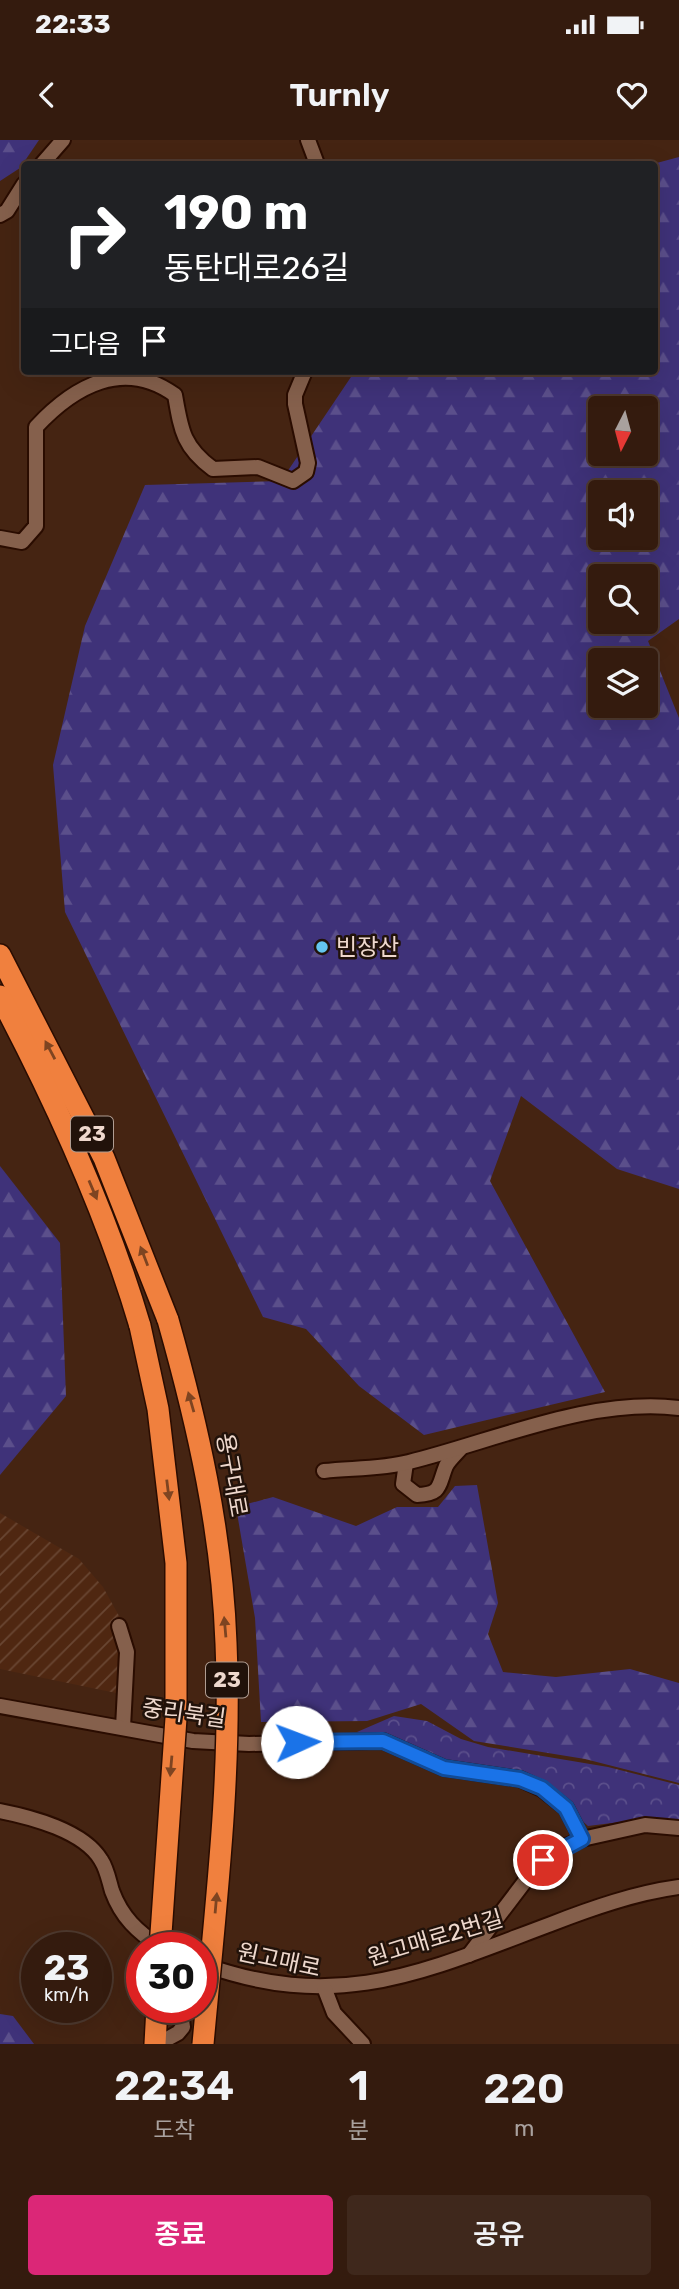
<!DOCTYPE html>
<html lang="ko">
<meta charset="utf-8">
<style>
:root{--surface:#341b0e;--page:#3f281c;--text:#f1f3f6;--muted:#a9a19e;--line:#4e392e;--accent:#db2777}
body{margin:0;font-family:Rubik,"Noto Sans KR",sans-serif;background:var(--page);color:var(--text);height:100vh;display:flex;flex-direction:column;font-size:26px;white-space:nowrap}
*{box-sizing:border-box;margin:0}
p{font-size:23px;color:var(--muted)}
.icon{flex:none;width:38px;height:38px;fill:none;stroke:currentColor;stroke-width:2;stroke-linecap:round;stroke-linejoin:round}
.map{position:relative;height:1904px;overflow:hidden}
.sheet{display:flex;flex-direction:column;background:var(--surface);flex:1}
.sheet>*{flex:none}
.top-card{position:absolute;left:21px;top:21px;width:637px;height:214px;border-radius:7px;box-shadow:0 7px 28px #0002,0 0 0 2px var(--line);background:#202124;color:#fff;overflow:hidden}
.needle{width:46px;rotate:186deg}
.controls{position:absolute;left:588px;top:256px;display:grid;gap:14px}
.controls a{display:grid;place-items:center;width:70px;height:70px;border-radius:7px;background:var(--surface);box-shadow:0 7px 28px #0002,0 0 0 2px var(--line);font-size:35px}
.speed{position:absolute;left:21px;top:1792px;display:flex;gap:14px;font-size:35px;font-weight:700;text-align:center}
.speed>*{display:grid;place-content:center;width:91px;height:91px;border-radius:50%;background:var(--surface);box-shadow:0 7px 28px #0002,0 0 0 2px var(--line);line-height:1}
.speed small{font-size:18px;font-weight:400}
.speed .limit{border:10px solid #d22;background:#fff;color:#111}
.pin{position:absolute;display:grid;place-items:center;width:60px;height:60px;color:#fff;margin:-30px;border:4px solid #fff;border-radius:50%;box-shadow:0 2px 7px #0007}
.me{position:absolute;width:77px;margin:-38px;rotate:88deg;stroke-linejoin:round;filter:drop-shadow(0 0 5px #0008)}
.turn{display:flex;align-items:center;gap:24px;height:147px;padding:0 28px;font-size:32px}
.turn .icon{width:91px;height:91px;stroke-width:2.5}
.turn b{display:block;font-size:49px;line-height:60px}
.then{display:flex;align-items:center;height:66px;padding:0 28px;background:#0003;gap:14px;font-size:26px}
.eta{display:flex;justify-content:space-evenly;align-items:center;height:119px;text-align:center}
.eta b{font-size:42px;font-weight:600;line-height:49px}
.action{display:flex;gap:14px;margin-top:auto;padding:14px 28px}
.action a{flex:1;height:80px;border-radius:7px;background:var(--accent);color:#fff;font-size:28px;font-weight:600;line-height:80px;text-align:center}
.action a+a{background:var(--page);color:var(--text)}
.status{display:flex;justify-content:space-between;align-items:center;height:49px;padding:0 35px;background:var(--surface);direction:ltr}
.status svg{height:19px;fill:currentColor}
header{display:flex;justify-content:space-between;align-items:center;height:91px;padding:0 28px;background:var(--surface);font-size:32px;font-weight:600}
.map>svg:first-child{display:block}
</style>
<div class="status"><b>22:33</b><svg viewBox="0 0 49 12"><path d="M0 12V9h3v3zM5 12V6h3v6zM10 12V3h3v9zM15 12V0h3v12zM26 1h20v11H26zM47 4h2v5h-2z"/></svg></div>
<header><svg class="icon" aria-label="back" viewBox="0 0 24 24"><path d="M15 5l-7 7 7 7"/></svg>Turnly<svg class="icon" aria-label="heart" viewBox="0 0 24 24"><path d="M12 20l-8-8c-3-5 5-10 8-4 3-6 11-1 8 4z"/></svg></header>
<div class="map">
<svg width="679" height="1904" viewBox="0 0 679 1904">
<defs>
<pattern id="industrial-furrows" width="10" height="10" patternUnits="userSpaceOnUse" patternTransform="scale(1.75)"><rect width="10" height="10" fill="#4f2711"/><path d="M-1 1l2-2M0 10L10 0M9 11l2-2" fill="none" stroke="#694632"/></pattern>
<pattern id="forest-firs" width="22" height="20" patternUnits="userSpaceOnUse" patternTransform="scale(1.75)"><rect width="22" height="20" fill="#3f3279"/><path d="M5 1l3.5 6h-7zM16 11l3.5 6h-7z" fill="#5b4f8b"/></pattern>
<pattern id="park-crowns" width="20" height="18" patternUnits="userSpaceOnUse" patternTransform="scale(1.75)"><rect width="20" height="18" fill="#3f3279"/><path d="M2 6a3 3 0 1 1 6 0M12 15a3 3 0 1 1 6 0" fill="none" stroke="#5b4f8b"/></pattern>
</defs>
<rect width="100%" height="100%" fill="#452412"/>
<polygon fill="url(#industrial-furrows)" points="0,1373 79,1419 103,1447 134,1503 121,1554 0,1529"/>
<g fill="url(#forest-firs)" fill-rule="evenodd">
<polygon points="0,0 39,0 20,28 0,41"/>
<path d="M 679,17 L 679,479 L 648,501 L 679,578 L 679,1049 L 617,1029 L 521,956 L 490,1041 L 605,1252 L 424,1295 L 359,1246 L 306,1189 L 263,1177 L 65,772 L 53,625 L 85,486 L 145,345 L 281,341 L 355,231 L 654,231 L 653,24 ZM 600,268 L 646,268 L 646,313 L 600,313 ZM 600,352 L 646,352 L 646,397 L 600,397 ZM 600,436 L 646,436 L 646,481 L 600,481 ZM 600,520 L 646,520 L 646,565 L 600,565 Z"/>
<polygon points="0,1026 60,1103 66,1256 0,1335"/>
<polygon points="477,1345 498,1463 488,1494 503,1532 556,1537 630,1529 679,1543 679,1643 585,1619 474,1601 421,1564 367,1581 261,1582 255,1478 236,1367 273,1357 356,1386 397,1367 438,1367 455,1346"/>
<polygon points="0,1874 13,1876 34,1904 0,1904"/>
</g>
<polygon fill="url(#park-crowns)" points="394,1576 427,1581 461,1599 488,1607 608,1627 679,1645 679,1681 644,1679 588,1686 539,1642 457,1626 405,1605 357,1592"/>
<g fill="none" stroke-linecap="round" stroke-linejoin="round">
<defs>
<g id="minor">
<polyline points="308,0 317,24"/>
<polyline points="42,24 63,0"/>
<polyline points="0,75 7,71 24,44"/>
<path d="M 0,398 L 22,402 L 36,386 L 36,287 C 74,246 124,218 175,255 C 181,290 183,307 213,329 L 258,327 L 293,341 L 306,332 L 308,323 L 295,264 L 295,255 L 305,231"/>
<path d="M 406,1323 L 403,1344 L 417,1355 C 442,1354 438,1346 446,1326 C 449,1320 456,1314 461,1308"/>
<path d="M 324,1331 C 352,1328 382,1329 409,1322 C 494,1301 591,1257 679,1268"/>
<polyline points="119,1486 127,1512 123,1587"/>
<polyline points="0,1566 193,1601 249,1604 383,1601 444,1628 520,1639 542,1649 566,1668 582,1699"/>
<path d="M 0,1671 C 31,1677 84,1691 101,1720 C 107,1729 109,1741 112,1751 C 122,1778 137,1791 161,1808"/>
<polyline points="469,1815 532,1732 552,1713 582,1699 645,1685 679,1688"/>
<path d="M 205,1825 C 341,1873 425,1831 551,1784 C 592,1768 635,1753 679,1747"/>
<polyline points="324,1847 334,1873 363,1904"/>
<polyline points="158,1904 178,1893 183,1887 180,1867"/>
</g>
<g id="highway">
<polyline points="0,815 104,1018 168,1180"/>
<path d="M 0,856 C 56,962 106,1071 140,1186"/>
<polyline points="155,1904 157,1867"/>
</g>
</defs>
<use href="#minor" stroke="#2a0c00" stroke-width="18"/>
<use href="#highway" stroke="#2a0c00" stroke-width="24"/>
<use href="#minor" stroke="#85604c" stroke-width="14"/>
<use href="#highway" stroke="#f0803e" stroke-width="21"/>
<defs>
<g id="highway-bridge">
<path d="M 168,1180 C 198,1286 222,1392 226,1503 C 232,1636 215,1771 203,1904"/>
<polyline points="140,1186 158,1269 176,1423 176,1578 160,1808"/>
</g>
</defs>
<use href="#highway-bridge" stroke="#2a0c00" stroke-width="24" stroke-linecap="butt"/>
<use href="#highway-bridge" stroke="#f0803e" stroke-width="21"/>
</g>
<defs><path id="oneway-solid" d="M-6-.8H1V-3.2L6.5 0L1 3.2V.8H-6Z" transform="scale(1.75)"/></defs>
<g fill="#7e4421">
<use href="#oneway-solid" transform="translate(50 910) rotate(-118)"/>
<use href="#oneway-solid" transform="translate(93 1050) rotate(67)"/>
<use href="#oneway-solid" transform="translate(144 1116) rotate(-111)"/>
<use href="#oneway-solid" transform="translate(191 1262) rotate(-106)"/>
<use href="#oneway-solid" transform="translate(168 1350) rotate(83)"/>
<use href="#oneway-solid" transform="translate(225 1487) rotate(-95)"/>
<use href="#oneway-solid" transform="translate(171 1626) rotate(95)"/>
<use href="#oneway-solid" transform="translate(216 1763) rotate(-85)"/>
</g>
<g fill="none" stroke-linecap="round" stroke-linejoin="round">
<defs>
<polyline id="route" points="297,1602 383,1601 444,1628 520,1639 542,1648 566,1668 582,1699 543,1720"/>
</defs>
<use href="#route" stroke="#114b97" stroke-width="18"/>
<use href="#route" stroke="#1a73e8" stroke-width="12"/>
</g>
<circle fill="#64c5ee" stroke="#21120a" stroke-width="2.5" cx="322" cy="807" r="7"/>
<g text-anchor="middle" stroke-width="5" stroke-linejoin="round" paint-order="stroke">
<g fill="#21120a" stroke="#b09d92" stroke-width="2">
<rect x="71" y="976.5" width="42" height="35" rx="5"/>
<rect x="206" y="1522.5" width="42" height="35" rx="5"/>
</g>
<g font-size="21" font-weight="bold" fill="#eed8cd">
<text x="92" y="1001">23</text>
<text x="227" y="1547">23</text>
</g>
<g font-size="23" fill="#eed8cd" stroke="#21120a" text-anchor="start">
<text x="336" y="815">빈장산</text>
</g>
<g font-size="23" fill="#eed8cd" stroke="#21120a">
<text transform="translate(232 1335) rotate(80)" y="8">용구대로</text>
<text transform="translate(184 1573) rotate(8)" y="8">중리북길</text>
<text transform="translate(435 1798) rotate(-17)" y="8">원고매로2번길</text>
<text transform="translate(279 1820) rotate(12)" y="8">원고매로</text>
</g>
</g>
</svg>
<div class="controls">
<a><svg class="needle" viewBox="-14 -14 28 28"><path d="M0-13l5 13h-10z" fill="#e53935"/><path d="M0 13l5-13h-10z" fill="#a9a19e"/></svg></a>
<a><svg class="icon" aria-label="sound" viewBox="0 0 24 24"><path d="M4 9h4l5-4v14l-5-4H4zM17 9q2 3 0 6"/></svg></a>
<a><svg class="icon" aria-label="search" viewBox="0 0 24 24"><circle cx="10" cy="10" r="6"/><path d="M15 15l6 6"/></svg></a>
<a><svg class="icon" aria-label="layers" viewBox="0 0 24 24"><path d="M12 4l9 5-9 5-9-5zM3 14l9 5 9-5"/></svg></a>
</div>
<div class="speed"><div>23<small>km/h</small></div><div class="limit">30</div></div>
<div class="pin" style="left:543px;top:1720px;background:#d93025"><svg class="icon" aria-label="arrive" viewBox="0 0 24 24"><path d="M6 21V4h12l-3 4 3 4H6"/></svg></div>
<svg class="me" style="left:297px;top:1602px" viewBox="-20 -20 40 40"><circle r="19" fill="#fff"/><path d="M0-13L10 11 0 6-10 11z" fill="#1a73e8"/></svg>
<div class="top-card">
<div class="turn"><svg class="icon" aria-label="right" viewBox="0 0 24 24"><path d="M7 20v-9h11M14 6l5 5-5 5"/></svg><div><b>190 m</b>동탄대로26길</div></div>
<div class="then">그다음<svg class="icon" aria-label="arrive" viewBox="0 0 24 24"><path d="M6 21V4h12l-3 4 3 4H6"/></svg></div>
</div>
</div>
<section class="sheet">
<div class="eta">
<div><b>22:34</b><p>도착</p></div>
<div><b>1</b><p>분</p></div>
<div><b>220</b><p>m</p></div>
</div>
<div class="action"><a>종료</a><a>공유</a></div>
</section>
